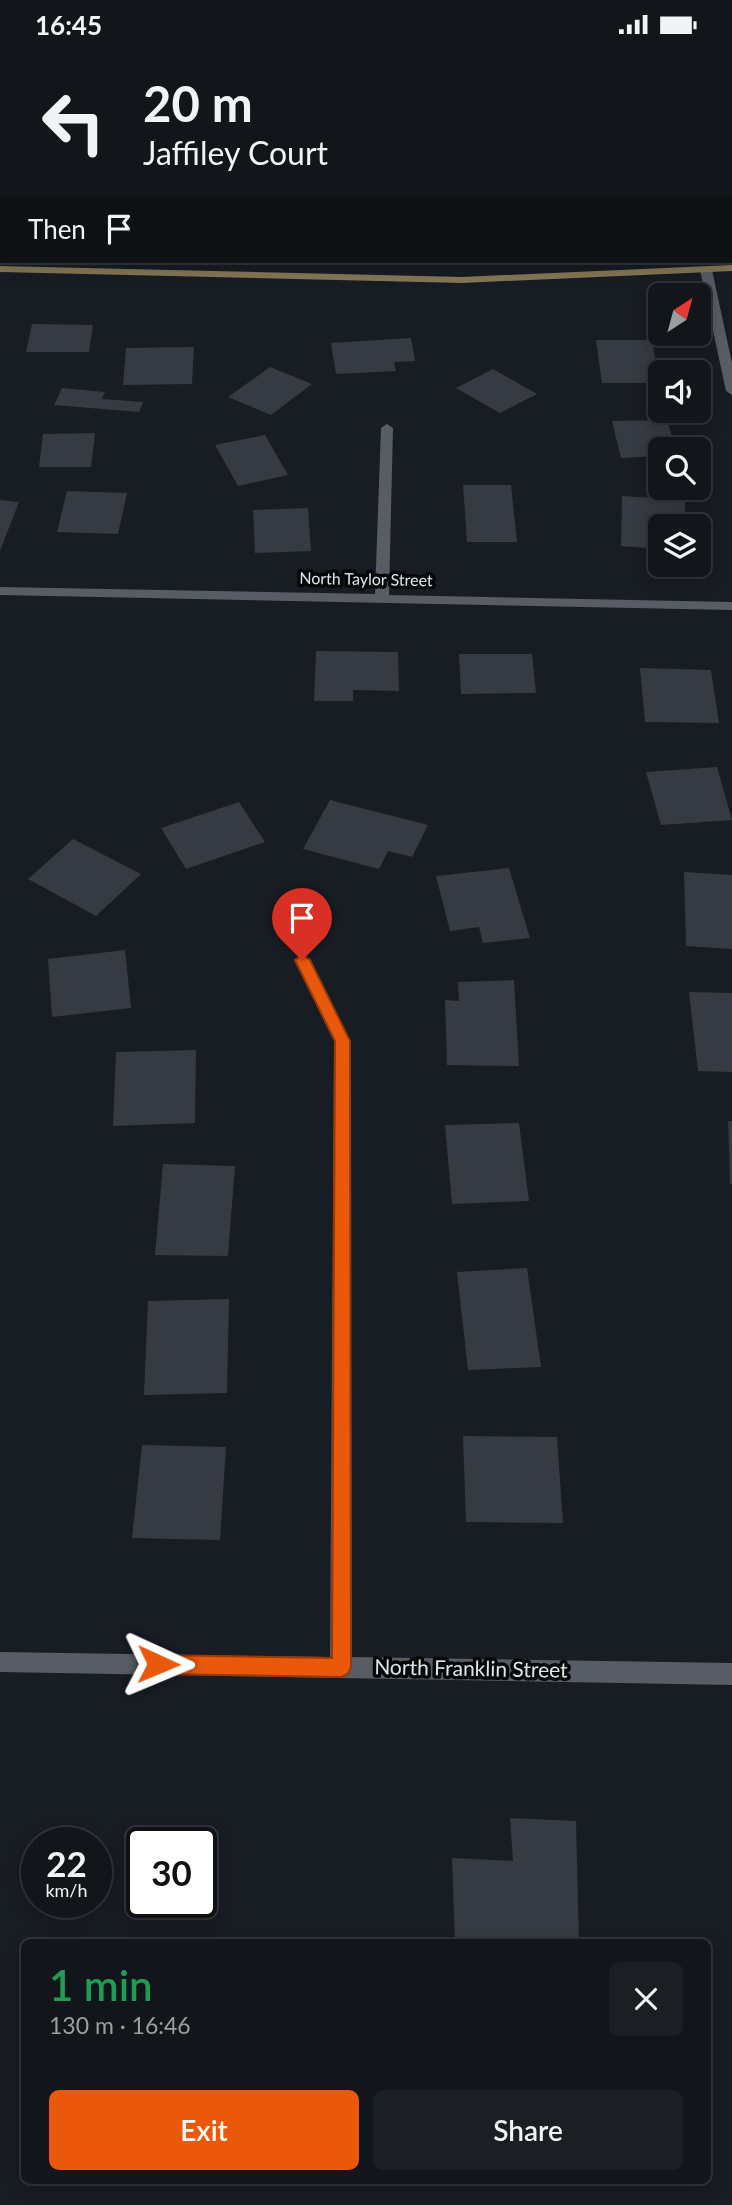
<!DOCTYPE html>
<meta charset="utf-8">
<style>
:root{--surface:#12151a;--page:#1b1e23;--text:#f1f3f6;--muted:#9c9fa2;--line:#313439;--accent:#ea580c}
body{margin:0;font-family:Lato,sans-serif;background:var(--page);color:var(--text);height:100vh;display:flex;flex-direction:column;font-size:26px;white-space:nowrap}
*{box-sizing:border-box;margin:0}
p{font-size:23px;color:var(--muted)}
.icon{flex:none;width:38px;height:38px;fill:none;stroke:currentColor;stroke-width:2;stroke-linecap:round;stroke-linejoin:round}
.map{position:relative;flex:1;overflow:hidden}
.details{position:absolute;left:21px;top:1890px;width:690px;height:245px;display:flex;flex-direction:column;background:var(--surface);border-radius:10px;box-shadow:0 4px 18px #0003,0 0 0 2px var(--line)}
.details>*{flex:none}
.banner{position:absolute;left:0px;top:0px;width:733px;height:214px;box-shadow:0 4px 18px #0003,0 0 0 2px var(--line);background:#12151a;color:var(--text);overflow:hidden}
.needle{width:46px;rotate:36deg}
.buttons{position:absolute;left:648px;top:234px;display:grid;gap:14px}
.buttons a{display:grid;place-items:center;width:63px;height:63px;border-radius:10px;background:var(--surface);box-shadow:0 4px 18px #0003,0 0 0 2px var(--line);font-size:35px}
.speed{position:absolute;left:21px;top:1778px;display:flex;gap:14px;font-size:35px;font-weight:700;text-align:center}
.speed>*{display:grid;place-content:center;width:91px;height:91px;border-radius:50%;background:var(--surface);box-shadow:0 4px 18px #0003,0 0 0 2px var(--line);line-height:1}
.speed small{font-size:18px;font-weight:400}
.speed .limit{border:4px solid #111;border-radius:10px;background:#fff;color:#111}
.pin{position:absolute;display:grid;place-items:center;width:60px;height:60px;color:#fff;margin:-72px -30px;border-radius:50% 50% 50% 0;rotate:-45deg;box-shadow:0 0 7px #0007}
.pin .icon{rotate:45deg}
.me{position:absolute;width:77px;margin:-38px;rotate:91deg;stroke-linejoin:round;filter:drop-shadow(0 0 5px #0008)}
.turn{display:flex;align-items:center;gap:24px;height:147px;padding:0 28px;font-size:32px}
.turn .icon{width:91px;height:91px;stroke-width:2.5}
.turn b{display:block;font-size:49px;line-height:60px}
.then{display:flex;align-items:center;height:66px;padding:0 28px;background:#0003;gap:14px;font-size:26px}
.round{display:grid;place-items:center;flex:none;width:74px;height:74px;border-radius:10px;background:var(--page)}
.summary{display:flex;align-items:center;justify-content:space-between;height:119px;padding:0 28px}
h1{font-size:42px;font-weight:600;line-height:52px;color:#1e9e55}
.button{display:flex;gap:14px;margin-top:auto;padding:14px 28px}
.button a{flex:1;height:80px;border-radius:10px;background:var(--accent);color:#fff;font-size:28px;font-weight:600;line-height:80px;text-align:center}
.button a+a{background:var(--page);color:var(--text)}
.status{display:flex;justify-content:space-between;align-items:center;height:49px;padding:0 35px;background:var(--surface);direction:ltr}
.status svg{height:19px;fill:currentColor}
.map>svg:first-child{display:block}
</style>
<div class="status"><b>16:45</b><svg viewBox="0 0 49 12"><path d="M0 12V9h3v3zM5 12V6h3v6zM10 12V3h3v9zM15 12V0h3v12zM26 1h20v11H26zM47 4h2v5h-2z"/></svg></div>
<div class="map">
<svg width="732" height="2156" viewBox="0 0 732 2156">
<rect width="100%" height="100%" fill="#181c23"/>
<g fill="#363a42">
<polygon points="32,275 93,276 89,303 26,303"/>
<polygon points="411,289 415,312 394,313 396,322 336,325 331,294"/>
<polygon points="596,291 652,291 659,334 602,334"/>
<polygon points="194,298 192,335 123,336 126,299"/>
<polygon points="270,318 312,335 271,366 228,348"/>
<polygon points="493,320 537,345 500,364 456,339"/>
<polygon points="62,339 105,343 102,350 143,353 139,363 54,356"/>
<polygon points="667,371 676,401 660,401 660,407 621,409 612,372"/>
<polygon points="95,384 91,418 39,418 43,385"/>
<polygon points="265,386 288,426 238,437 215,396"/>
<polygon points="463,436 511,436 517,493 467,493"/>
<polygon points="67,442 127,444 118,485 57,483"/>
<polygon points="622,447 685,451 685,478 660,478 660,500 621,497"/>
<polygon points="0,451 19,453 0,502"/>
<polygon points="308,459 311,502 255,504 253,461"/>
<polygon points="316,602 398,603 399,642 353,641 353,652 314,652"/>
<polygon points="459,605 532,605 536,644 461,645"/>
<polygon points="640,619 711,621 719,674 645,673"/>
<polygon points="717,718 732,771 661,776 646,723"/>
<polygon points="330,751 428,776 412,808 388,802 379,820 303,800"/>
<polygon points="239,753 265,793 186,820 161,779"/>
<polygon points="73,790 141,825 96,867 28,830"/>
<polygon points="509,819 530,889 483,894 479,878 450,882 436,827"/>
<polygon points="684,823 732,826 732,900 686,897"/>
<polygon points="125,901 131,959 52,968 48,910"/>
<polygon points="514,931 519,1017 447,1016 445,951 459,952 458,933"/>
<polygon points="689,943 732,944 732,1023 698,1022"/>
<polygon points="196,1001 195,1074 113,1077 116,1003"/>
<polygon points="728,1072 732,1072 732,1135 730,1135"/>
<polygon points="519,1074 529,1152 452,1155 445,1076"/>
<polygon points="163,1115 235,1117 228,1207 155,1206"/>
<polygon points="527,1219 541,1318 468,1321 457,1223"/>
<polygon points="229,1250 227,1344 144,1346 148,1252"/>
<polygon points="463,1387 557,1388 563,1474 466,1473"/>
<polygon points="142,1396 226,1398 220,1491 132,1489"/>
<polygon points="510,1769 576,1772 579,1894 455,1894 452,1809 513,1812"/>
</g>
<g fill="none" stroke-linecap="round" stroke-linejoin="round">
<g fill="#585c65" fill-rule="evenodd">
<rect x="0" y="61" width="2" height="7"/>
<polygon points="706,218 712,221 732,314 732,346 726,342 700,221"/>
<polygon points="387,375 393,379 389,546 732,553 732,561 0,546 0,538 375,545 381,379"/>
<polygon points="302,905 310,911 350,992 352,1608 732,1614 732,1636 0,1623 0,1603 330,1608 334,992 294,911"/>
</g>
<polygon fill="#837656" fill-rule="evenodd" points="732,216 732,222 462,234 0,223 0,217 462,228"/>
</g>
<polygon fill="#ea580c" stroke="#983908" stroke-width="2" points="302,906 310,911 350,992 351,1618 348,1625 341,1628 158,1625 151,1622 148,1615 151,1609 158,1606 332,1609 335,992 295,911"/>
<g text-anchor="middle" stroke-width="7" stroke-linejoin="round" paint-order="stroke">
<g font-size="16" fill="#e0e3e8" stroke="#050709">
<text transform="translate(366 530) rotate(1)" y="6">North Taylor Street</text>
</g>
<g font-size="21" fill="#e0e3e8" stroke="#050709">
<text transform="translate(471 1620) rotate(1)" y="7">North Franklin Street</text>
</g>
</g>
</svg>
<div class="buttons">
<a><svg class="needle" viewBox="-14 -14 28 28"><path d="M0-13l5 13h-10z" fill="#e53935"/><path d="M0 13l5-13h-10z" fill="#9c9fa2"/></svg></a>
<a><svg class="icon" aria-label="sound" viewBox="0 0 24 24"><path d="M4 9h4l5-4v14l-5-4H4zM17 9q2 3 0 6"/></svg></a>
<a><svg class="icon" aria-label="search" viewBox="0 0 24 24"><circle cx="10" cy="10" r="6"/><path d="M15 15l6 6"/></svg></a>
<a><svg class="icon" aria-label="layers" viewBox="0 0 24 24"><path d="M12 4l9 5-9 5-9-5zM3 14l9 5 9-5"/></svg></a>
</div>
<div class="speed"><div>22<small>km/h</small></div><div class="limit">30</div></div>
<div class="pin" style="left:302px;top:911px;background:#d93025"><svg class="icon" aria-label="arrive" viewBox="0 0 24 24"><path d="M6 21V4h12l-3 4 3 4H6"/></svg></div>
<svg class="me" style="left:158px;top:1615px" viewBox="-20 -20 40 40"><path d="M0-17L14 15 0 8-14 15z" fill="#ea580c" stroke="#fff" stroke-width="4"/></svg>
<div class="banner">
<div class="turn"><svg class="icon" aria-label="left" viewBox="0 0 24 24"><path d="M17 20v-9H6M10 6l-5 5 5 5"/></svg><div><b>20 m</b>Jaffiley Court</div></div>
<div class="then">Then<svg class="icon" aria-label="arrive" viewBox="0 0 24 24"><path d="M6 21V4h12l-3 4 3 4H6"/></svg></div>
</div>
<section class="details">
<div class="summary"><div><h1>1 min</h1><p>130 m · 16:46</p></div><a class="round"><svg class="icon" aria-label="close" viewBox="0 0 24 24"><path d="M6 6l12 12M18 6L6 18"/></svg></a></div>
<div class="button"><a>Exit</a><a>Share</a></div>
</section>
</div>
